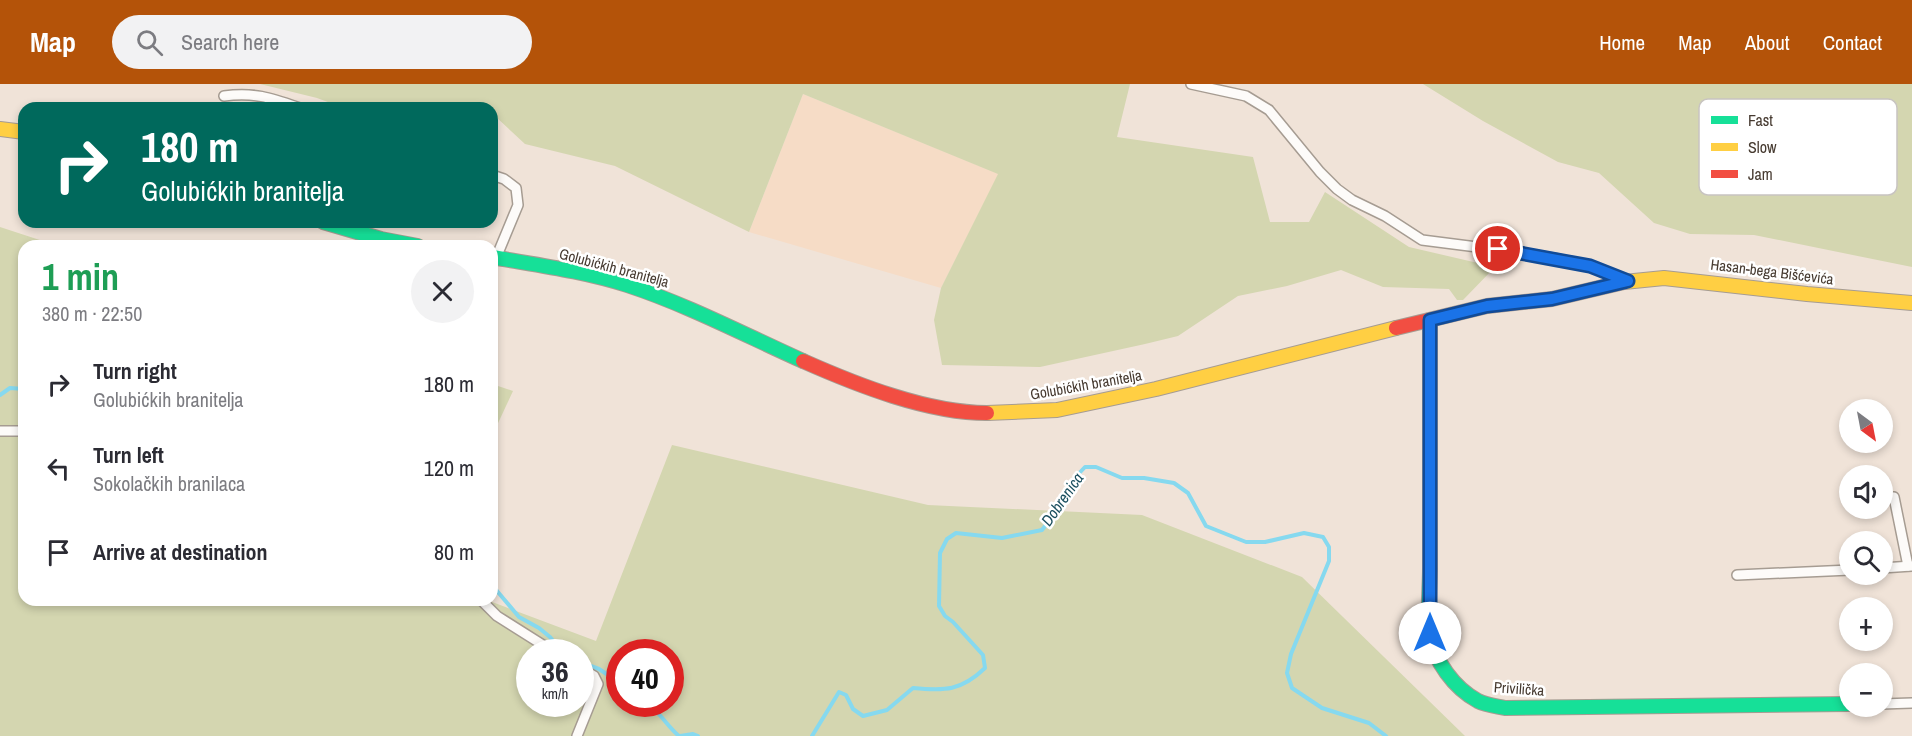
<!DOCTYPE html>
<meta charset="utf-8">
<style>
:root{--surface:#fff;--page:#f2f2f3;--text:#2b2b33;--muted:#7c7c81;--accent:#b45309}
body{margin:0;font-family:"Archivo Narrow",sans-serif;background:var(--page);color:var(--text);height:100vh;display:flex;flex-direction:column;font-size:22px;white-space:nowrap}
*{box-sizing:border-box;margin:0}
p{font-size:20px;color:var(--muted)}
.icon{flex:none;width:33px;height:33px;fill:none;stroke:currentColor;stroke-width:2;stroke-linecap:round;stroke-linejoin:round}
.map{position:relative;flex:1;overflow:hidden}
.sheet{position:absolute;left:18px;top:156px;width:480px;height:366px;display:flex;flex-direction:column;background:var(--surface);border-radius:18px;box-shadow:0 3px 9px #0003}
.sheet>*{flex:none}
.top-card{position:absolute;left:18px;top:18px;width:480px;height:126px;border-radius:18px;box-shadow:0 3px 9px #0003;background:#00695c;color:#fff;overflow:hidden}
.needle{width:39px;rotate:148deg}
.buttons{position:absolute;left:1839px;top:315px;display:grid;gap:12px}
.buttons a{display:grid;place-items:center;width:54px;height:54px;border-radius:50%;background:var(--surface);box-shadow:0 3px 9px #0003;font-size:30px}
.speed{position:absolute;left:516px;top:555px;display:flex;gap:12px;font-size:30px;font-weight:700;text-align:center}
.speed>*{display:grid;place-content:center;width:78px;height:78px;border-radius:50%;background:var(--surface);box-shadow:0 3px 9px #0003;line-height:1}
.speed small{font-size:15px;font-weight:400}
.speed .limit{border:9px solid #d22;background:#fff;color:#111}
.pin{position:absolute;display:grid;place-items:center;width:51px;height:51px;color:#fff;margin:-26px;border:3px solid #fff;border-radius:50%;box-shadow:0 2px 6px #0007}
.me{position:absolute;width:66px;margin:-33px;rotate:0deg;stroke-linejoin:round;filter:drop-shadow(0 0 4px #0008)}
.turn{display:flex;align-items:center;gap:21px;height:126px;padding:0 24px;font-size:27px}
.turn .icon{width:78px;height:78px;stroke-width:2.5}
.turn b{display:block;font-size:42px;line-height:51px}
.round{display:grid;place-items:center;flex:none;width:63px;height:63px;border-radius:32px;background:var(--page)}
.head{display:flex;align-items:center;justify-content:space-between;height:102px;padding:0 24px}
h1{font-size:36px;font-weight:800;line-height:45px;color:#1e9e55}
ul{padding:0;list-style:none}
li{display:flex;align-items:center;gap:18px;height:84px;padding:0 24px}
li div{flex:1}
li b{display:block;font-size:22px}
li em{font-style:normal}
header{display:flex;align-items:center;gap:36px;box-sizing:border-box;height:84px;padding:0 30px;background:var(--accent);color:#fff}
header strong{font-size:28px}
nav{display:flex;gap:33px;margin-inline-start:auto;font-size:21px}
.search{width:420px;height:54px;background:var(--page);display:flex;align-items:center;gap:15px;box-sizing:border-box;padding:0 21px;border-radius:33px;color:var(--muted);font-size:22px}
.map>svg:first-child{display:block}
</style>
<header>
<strong>Map</strong>
<div class="search"><svg class="icon" aria-label="search" viewBox="0 0 24 24"><circle cx="10" cy="10" r="6"/><path d="M15 15l6 6"/></svg>Search here</div>
<nav><a>Home</a><a>Map</a><a>About</a><a>Contact</a></nav>
</header>
<div class="map">
<svg width="1912" height="652" viewBox="0 0 1912 652">
<rect width="100%" height="100%" fill="#f0e3d8"/>
<polygon fill="#f6dcc6" points="803,10 999,90 941,204 749,148"/>
<g fill="#d4d6b0" fill-rule="evenodd">
<polygon points="260,0 1130,0 1117,53 1253,73 1270,138 1309,138 1325,108 1409,163 1495,183 1463,216 1457,216 1449,205 1383,203 1341,186 1287,202 1238,212 1178,252 1145,260 1040,283 942,281 934,236 941,204 998,90 803,10 749,148 615,82 525,60 496,33 492,32 492,24 344,24 317,14"/>
<polygon points="1423,0 1912,0 1912,183 1754,151 1690,150 1654,139 1599,89 1558,78 1483,37"/>
<path d="M 0,143 L 58,162 L 24,162 L 24,516 L 487,516 L 596,557 L 672,361 L 928,421 L 1142,431 L 1302,493 L 1465,652 L 0,652 ZM 530,568 L 580,568 L 580,620 L 530,620 ZM 620,568 L 670,568 L 670,620 L 620,620 Z"/>
<polygon points="492,300 513,307 492,352"/>
</g>
<g fill="none" stroke-linecap="round" stroke-linejoin="round">
<g stroke="#86d9ef" stroke-width="4">
<polyline points="0,311 10,304 24,305"/>
<polyline points="492,501 519,533 539,544 550,553 562,568"/>
<polyline points="580,578 599,585 620,599"/>
<path d="M 645,620 C 659,626 667,642 679,652"/>
<polyline points="680,652 693,650 698,652"/>
<path d="M 812,652 L 839,608 L 846,611 L 853,625 L 863,632 L 887,626 L 913,604 C 945,607 961,607 985,584 L 983,571 L 953,538 L 945,532 L 939,522 L 940,469 L 947,455 L 956,449 L 1002,454 L 1042,446 L 1052,433 L 1069,400 L 1085,383 L 1096,383 L 1122,394 L 1144,394 L 1174,399 L 1188,409 L 1206,442 L 1246,458 L 1265,458 L 1304,449 L 1323,453 L 1329,463 L 1329,477 L 1291,570 L 1287,589 L 1292,604 L 1322,624 L 1369,639 L 1386,652"/>
</g>
<defs>
<g id="street">
<polyline points="1191,0 1246,12 1269,26 1320,88 1337,105 1352,116 1385,132 1422,156 1516,168 1558,175 1590,182 1626,197"/>
<path d="M 224,12 C 255,8 271,14 300,24"/>
<polyline points="492,91 504,95 516,104 518,121 496,174"/>
<polyline points="0,347 24,347"/>
<polyline points="1894,413 1908,482"/>
<polyline points="1882,484 1912,482"/>
<polyline points="1737,491 1850,486"/>
<polyline points="481,516 497,532 554,568"/>
<polyline points="1882,620 1912,619"/>
<polyline points="577,652 598,600 594,592 580,584"/>
</g>
<g id="fast">
<polyline points="323,138 381,155 418,162"/>
<path d="M 492,173 C 537,181 583,187 627,201 C 688,221 745,251 803,277"/>
<path d="M 1430,484 C 1430,505 1427,529 1430,550 C 1434,577 1454,604 1478,617 C 1486,621 1496,622 1505,624 L 1850,620"/>
</g>
<g id="slow">
<polyline points="0,45 24,48"/>
<polyline points="1624,198 1664,194 1807,210 1912,219"/>
<polyline points="1430,236 1430,484"/>
<polyline points="987,329 1057,326 1156,305 1396,244"/>
</g>
<g id="jam">
<polyline points="1396,244 1487,222 1552,215 1624,198"/>
<path d="M 803,277 C 857,301 928,329 987,329"/>
</g>
</defs>
<use href="#street" stroke="#a69c92" stroke-width="12"/>
<use href="#fast" stroke="#a69c92" stroke-width="16"/>
<use href="#slow" stroke="#a69c92" stroke-width="16"/>
<use href="#jam" stroke="#a69c92" stroke-width="16"/>
<use href="#street" stroke="#fdfbf9" stroke-width="9"/>
<use href="#fast" stroke="#16e098" stroke-width="14"/>
<use href="#slow" stroke="#ffcf43" stroke-width="14"/>
<use href="#jam" stroke="#f24e42" stroke-width="14"/>
</g>
<g fill="none" stroke-linecap="round" stroke-linejoin="round">
<defs>
<polyline id="route" points="1430,549 1430,236 1487,222 1552,215 1628,197 1590,182 1498,165"/>
</defs>
<use href="#route" stroke="#114b97" stroke-width="15"/>
<use href="#route" stroke="#1a73e8" stroke-width="10"/>
</g>
<g text-anchor="middle" stroke-width="5" stroke-linejoin="round" paint-order="stroke">
<g font-size="15" fill="#463a30" stroke="#fff">
<text transform="translate(614 184) rotate(15)" y="5">Golubićkih branitelja</text>
<text transform="translate(1772 188) rotate(7)" y="5">Hasan-bega Bišćevića</text>
<text transform="translate(1086 301) rotate(-10)" y="5">Golubićkih branitelja</text>
<text transform="translate(1519 605) rotate(4)" y="5">Privilička</text>
</g>
<g font-size="16" font-style="italic" fill="#1a4e5e" stroke="#fff">
<text transform="translate(1062 415) rotate(-55)" y="6">Dobrenica</text>
</g>
</g>
<rect x="1699" y="15" width="198" height="96" rx="9" fill="#fff" stroke="#c8c4c1" stroke-width="1.5"/>
<rect x="1711" y="32" width="27" height="8" fill="#16e098"/>
<rect x="1711" y="59" width="27" height="8" fill="#ffcf43"/>
<rect x="1711" y="86" width="27" height="8" fill="#f24e42"/>
<g font-size="16" fill="#463a30">
<text x="1748" y="42">Fast</text>
<text x="1748" y="69">Slow</text>
<text x="1748" y="96">Jam</text>
</g>
</svg>
<div class="buttons">
<a><svg class="needle" viewBox="-14 -14 28 28"><path d="M0-13l5 13h-10z" fill="#e53935"/><path d="M0 13l5-13h-10z" fill="#7c7c81"/></svg></a>
<a><svg class="icon" aria-label="sound" viewBox="0 0 24 24"><path d="M4 9h4l5-4v14l-5-4H4zM17 9q2 3 0 6"/></svg></a>
<a><svg class="icon" aria-label="search" viewBox="0 0 24 24"><circle cx="10" cy="10" r="6"/><path d="M15 15l6 6"/></svg></a>
<a>+</a>
<a>−</a>
</div>
<div class="speed"><div>36<small>km/h</small></div><div class="limit">40</div></div>
<div class="pin" style="left:1498px;top:165px;background:#d93025"><svg class="icon" aria-label="arrive" viewBox="0 0 24 24"><path d="M6 21V4h12l-3 4 3 4H6"/></svg></div>
<svg class="me" style="left:1430px;top:549px" viewBox="-20 -20 40 40"><circle r="19" fill="#fff"/><path d="M0-13L10 11 0 6-10 11z" fill="#1a73e8"/></svg>
<div class="top-card">
<div class="turn"><svg class="icon" aria-label="right" viewBox="0 0 24 24"><path d="M7 20v-9h11M14 6l5 5-5 5"/></svg><div><b>180 m</b>Golubićkih branitelja</div></div>
</div>
<section class="sheet">
<div class="head"><div><h1>1 min</h1><p>380 m · 22:50</p></div><a class="round"><svg class="icon" aria-label="close" viewBox="0 0 24 24"><path d="M6 6l12 12M18 6L6 18"/></svg></a></div>
<ul>
<li><svg class="icon" aria-label="right" viewBox="0 0 24 24"><path d="M7 20v-9h11M14 6l5 5-5 5"/></svg><div><b>Turn right</b><p>Golubićkih branitelja</p></div><em>180 m</em></li>
<li><svg class="icon" aria-label="left" viewBox="0 0 24 24"><path d="M17 20v-9H6M10 6l-5 5 5 5"/></svg><div><b>Turn left</b><p>Sokolačkih branilaca</p></div><em>120 m</em></li>
<li><svg class="icon" aria-label="arrive" viewBox="0 0 24 24"><path d="M6 21V4h12l-3 4 3 4H6"/></svg><div><b>Arrive at destination</b></div><em>80 m</em></li>
</ul>
</section>
</div>
